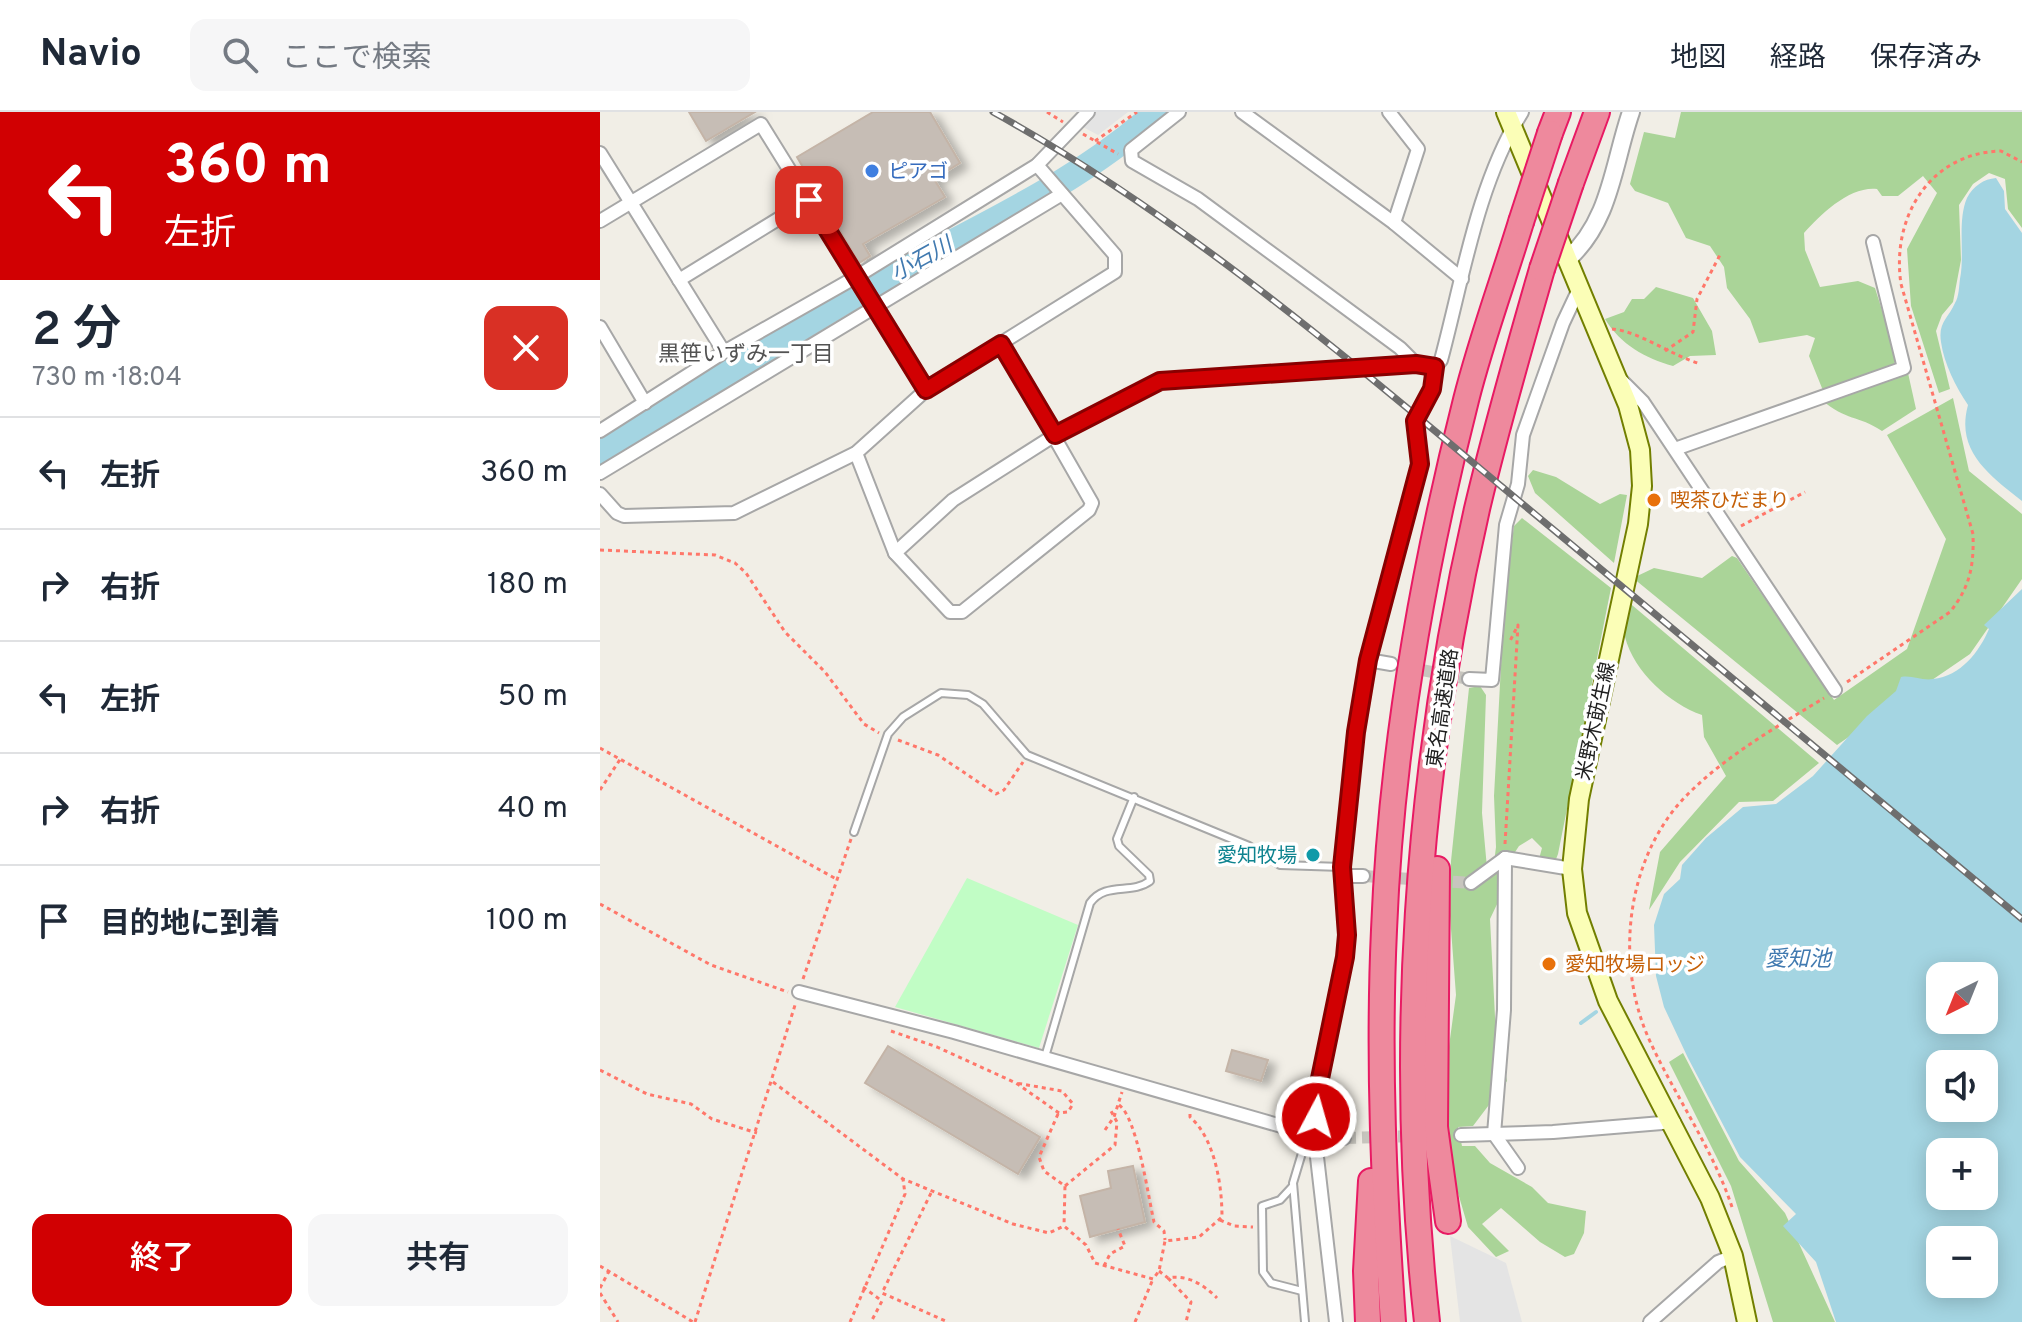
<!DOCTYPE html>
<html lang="ja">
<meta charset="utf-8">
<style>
:root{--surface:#fff;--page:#f6f6f7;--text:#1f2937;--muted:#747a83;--line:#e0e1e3;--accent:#d10002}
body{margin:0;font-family:Overpass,"Noto Sans JP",sans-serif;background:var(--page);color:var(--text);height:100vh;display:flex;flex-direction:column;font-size:30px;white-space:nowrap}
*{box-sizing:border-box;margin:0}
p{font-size:26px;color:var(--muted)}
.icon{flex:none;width:44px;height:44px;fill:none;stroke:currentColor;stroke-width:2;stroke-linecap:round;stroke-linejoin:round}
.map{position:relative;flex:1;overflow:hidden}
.panel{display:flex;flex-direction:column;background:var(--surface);width:600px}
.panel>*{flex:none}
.top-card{background:#d10002;color:#fff;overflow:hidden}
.needle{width:52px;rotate:223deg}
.controls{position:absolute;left:1326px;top:850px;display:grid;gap:16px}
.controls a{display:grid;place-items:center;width:72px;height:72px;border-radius:16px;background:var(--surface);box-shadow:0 4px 20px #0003;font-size:40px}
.pin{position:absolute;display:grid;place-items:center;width:68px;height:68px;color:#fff;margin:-34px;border-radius:16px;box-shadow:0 4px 12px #0006}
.me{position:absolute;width:88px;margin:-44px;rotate:6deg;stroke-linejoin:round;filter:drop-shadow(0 0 6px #0008)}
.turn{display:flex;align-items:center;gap:28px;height:168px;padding:0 32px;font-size:36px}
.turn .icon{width:104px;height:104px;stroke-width:2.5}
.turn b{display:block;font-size:56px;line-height:68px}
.round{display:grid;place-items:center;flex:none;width:84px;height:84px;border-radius:16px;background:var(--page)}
.head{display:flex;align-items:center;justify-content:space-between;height:136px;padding:0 32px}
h1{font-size:48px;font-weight:600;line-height:60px}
.button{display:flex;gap:16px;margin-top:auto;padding:16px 32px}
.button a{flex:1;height:92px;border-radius:16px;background:var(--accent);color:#fff;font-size:32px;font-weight:600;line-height:92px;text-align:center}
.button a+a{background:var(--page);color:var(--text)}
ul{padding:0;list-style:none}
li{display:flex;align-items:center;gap:24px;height:112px;padding:0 32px;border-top:2px solid var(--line)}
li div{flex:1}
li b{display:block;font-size:30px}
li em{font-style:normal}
header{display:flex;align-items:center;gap:48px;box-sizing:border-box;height:112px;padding:0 40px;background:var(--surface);border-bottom:2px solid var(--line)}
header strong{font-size:38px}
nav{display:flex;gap:44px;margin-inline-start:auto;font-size:28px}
.search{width:560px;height:72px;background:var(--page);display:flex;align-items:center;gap:20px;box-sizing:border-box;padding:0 28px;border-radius:16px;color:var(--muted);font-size:30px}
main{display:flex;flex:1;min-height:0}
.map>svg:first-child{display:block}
</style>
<header>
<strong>Navio</strong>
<div class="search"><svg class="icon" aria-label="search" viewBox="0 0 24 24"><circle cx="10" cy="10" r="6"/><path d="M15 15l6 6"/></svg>ここで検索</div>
<nav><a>地図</a><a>経路</a><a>保存済み</a></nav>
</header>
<main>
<section class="panel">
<div class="top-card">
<div class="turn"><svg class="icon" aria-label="left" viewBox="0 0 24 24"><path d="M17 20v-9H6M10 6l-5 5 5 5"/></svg><div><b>360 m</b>左折</div></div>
</div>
<div class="head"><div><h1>2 分</h1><p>730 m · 18:04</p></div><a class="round" style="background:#d93025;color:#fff"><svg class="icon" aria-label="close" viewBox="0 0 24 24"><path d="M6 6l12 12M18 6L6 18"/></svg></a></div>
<ul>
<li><svg class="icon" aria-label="left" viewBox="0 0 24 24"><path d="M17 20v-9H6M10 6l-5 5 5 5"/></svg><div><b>左折</b></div><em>360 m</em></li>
<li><svg class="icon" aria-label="right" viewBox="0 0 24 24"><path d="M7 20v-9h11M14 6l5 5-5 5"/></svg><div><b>右折</b></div><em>180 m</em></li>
<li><svg class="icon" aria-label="left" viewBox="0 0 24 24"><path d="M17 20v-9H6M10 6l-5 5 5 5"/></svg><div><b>左折</b></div><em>50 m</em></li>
<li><svg class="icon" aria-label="right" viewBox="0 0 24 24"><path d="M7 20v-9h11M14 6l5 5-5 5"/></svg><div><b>右折</b></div><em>40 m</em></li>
<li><svg class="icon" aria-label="arrive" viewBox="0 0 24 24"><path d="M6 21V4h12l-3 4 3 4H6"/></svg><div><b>目的地に到着</b></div><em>100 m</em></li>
</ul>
<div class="button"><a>終了</a><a>共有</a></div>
</section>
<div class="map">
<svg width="1422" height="1210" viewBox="0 0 1422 1210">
<defs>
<filter id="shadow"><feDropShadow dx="8" dy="5" stdDeviation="4" flood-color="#0004"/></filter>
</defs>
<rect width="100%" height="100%" fill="#f1eee6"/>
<g fill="#aad498">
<path d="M 1081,0 L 1422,0 L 1422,116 L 1408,97 L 1405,67 L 1389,61 L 1373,72 L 1359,93 L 1361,148 L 1353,190 L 1342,203 L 1336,219 L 1350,277 L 1339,281 L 1311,194 L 1307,137 L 1337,81 L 1323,64 L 1298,84 L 1282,84 L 1277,77 C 1250,74 1221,102 1204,121 L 1205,138 L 1220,175 L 1258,169 L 1275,176 L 1297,246 L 1292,256 L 1224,281 L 1209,244 L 1215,226 L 1207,223 L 1159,231 L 1150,207 L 1127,176 L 1124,155 L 1110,134 L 1086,126 L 1068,91 L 1035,79 L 1030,72 L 1044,20 L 1075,26 Z"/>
<path d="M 1056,175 L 1093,186 L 1112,219 L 1116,243 L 1090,244 L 1073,254 C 1045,246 1021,233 1005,207 L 1024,200 L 1032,187 L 1044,187 Z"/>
<path d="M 1308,261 L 1316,297 L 1282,319 C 1258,303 1246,309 1222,288 Z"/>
<polygon points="1353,286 1369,359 1422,402 1422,467 1370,542 1237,633 1033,466 1054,456 1102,466 1132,444 1137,446 1234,588 1307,537 1346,427 1287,323"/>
<polygon points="933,358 956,365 1000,392 1020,382 1027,383 1014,451 935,381 928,364"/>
<polygon points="922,406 1011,476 958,742 951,760 936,758 942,736 932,726 919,734 900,763 899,788 890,807 895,905 907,969 873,1014 858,1015 862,1034 875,1034 890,1051 932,1075 948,1091 986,1099 984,1121 974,1142 965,1145 940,1130 901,1096 882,1112 909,1139 896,1145 868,1115 853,1064 847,989 847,949 856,883 850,804 851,749 869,576 880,574 886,583 882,701 888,767 893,759 896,735 894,684 905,479 914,414"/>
<path d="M 1026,488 L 1219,651 L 1173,689 L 1139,690 L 1080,750 L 1049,798 L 1060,740 L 1126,664 L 1104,625 L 1102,603 C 1070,592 1034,560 1025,525 C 1023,514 1026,499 1026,488 Z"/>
<polygon points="1083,941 1139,1049 1185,1101 1235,1210 1173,1210 1131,1074 1069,950"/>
</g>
<polygon fill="#c1fdc5" points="367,766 478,813 439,936 295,895"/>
<g fill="#e4e4e4">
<polygon points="496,0 528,0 498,23 483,15"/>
<polygon points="850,1124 906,1151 922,1210 860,1210"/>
</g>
<g fill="#a4d5e2" fill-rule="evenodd">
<path d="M 1396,66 L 1404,79 L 1405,97 L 1422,121 L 1422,389 C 1391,364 1355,340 1368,293 C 1356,275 1344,252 1341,230 C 1338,210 1348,207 1355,191 C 1359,185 1359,174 1360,167 C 1365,142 1357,109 1367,86 C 1373,74 1384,67 1396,66 Z"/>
<path d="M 1422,477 L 1422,1210 L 1236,1210 L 1216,1150 L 1183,1114 L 1196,1102 L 1140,1045 L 1088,946 L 1064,895 L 1056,864 L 1054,813 L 1064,782 L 1080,767 L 1082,753 L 1106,726 L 1143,695 L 1176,692 L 1213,664 L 1267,604 L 1296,579 L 1301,565 C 1313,563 1322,569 1333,567 C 1361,564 1379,540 1389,517 L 1384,513 ZM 1340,864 L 1384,864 L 1384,908 L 1340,908 ZM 1340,952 L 1384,952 L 1384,996 L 1340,996 ZM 1340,1040 L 1384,1040 L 1384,1084 L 1340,1084 ZM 1340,1128 L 1384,1128 L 1384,1172 L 1340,1172 Z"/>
</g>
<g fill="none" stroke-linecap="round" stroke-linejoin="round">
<polyline stroke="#a4d5e2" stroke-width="4" points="981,911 996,900"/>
<path stroke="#a4d5e2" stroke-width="26" d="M 0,339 C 94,287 182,223 276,171 C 371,118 476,74 557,0"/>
</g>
<g fill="#c6bdb5" stroke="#c4b4a7" stroke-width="2" filter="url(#shadow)">
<polygon points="89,0 155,0 106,29"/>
<polygon points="273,0 330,0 360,51 334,67 345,85 263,132 270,144 259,151 197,45"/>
<polygon points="288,934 440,1025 418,1062 265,971"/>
<polygon points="632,938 668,948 661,969 626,959"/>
<polygon points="533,1054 545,1110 490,1125 480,1084 511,1076 508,1059"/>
</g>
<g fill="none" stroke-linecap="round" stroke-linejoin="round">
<g stroke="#c7c5be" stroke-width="12" stroke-dasharray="12 6" stroke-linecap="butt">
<polyline points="806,555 869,567"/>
<polyline points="763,764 871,771"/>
<polyline points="744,1026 817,1024"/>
</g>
<defs>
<g id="service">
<polyline points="254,720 288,622 303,605 341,581 368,583 383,592 427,643 649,734 680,753 742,755"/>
<path d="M 445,945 L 490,791 C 506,769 531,783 550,769 L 549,763 L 519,734 L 517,727 L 534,685"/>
<polyline points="693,1074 680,1088 662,1094 663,1160 671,1171 702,1179"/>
<polyline points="705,1210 693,1071 708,1021"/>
</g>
<g id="minor">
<polyline points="579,0 531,38 532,49 598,87 800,236 816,252"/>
<polyline points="642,0 794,111 862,167"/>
<polyline points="789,0 818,37 794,111"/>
<polyline points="0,41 124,240"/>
<polyline points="0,109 161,12 326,278"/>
<polyline points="79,168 209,88"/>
<polyline points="0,215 45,291"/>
<polyline points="1020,267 1043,290 1235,578"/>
<polyline points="0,319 124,240 256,165 437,53 488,0"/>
<polyline points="1075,337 1304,256 1273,130"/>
<polyline points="256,341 295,441 350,500 362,500 489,398 492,391 401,232"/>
<polyline points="0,361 462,82"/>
<polyline points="0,382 17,401 24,404 134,401 256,341 326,278 515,160 515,143 437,53"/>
<polyline points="295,441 353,388 455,323 560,269 816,252 835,255"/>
<polyline points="768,548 791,552"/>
<polyline points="869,567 892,568 906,413 918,372 923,323 963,211 979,177"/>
<polyline points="905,746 904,898 894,1022 918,1056"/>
<polyline points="905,746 972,757"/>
<polyline points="743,764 763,764"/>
<polyline points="871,771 905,746"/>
<polyline points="199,880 354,920 716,1024 744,1026"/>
<polyline points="861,1023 953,1020 1074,1010"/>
<path d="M 736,1210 L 717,1045 L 716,986 L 745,845 L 747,823 L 742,755 L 756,620 L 768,548 L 820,352 L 815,309 L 832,277 L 835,255 L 841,248 C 863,166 877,73 922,0"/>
<polyline points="1050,1210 1118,1150 1133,1144"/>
</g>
<path id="tertiary" d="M 968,147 C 1011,108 1013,52 1031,0"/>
<polyline id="secondary" points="906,0 1028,293 1040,338 1042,374 1038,412 979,687 972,757 977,801 1008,889 1110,1086 1133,1144 1147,1210"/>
<g id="motorway">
<polyline points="950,21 958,0"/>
<polyline points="971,71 997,0"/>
<polyline points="837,757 835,1015 848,1109"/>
<polyline points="768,1210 766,1159 771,1069"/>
<path d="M 793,1210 C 784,1079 778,949 784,818 C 791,640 822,461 866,288 C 881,228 903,169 921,110"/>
<path d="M 827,1210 C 797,940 816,662 877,397 C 896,316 919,237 942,157"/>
</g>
</defs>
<use href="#service" stroke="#a7a7a7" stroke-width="10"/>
<use href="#minor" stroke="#a7a7a7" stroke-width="16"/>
<use href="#tertiary" stroke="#a7a7a7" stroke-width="20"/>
<use href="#secondary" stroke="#727f00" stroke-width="22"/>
<use href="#motorway" stroke="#e81a63" stroke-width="28"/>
<g stroke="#ff776a" stroke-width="3" stroke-dasharray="4 4" stroke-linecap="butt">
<polyline points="447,0 463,10"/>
<polyline points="483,22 518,42"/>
<polyline points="495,29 537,0"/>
<path d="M 1012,217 C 1039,219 1072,244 1101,252"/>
<polyline points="1065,239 1093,220 1097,187 1121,141"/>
<polyline points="1141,414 1205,380"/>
<polyline points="0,438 115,443 135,451 146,461 185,520 225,560 264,612 279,621"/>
<path d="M 1247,570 L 1350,500 C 1370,475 1374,454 1373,422 L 1301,172 C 1291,106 1329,41 1401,39 L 1422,50"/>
<polyline points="298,628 338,643 396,682 404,678 423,650"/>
<polyline points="0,636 238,768"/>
<polyline points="0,678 21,646"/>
<polyline points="905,732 918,513 909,531"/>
<polyline points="0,792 111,853 188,880"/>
<polyline points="203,867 251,727"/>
<polyline points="291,919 337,935 416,971 459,1001 468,1000 473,992 462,979 416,971"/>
<polyline points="0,958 47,982 91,992 112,1007 157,1021"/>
<path d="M 173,970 L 303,1067 L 413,1112 L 449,1121 L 464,1114 L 486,1133 L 495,1151 L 553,1167 L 559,1159 L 565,1129 L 599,1125 L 622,1105 C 622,1073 615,1027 590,1005 L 590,1000"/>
<path d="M 519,993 C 537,1005 548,1084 554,1110 L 564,1119 L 565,1128"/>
<polyline points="458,1002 439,1045 444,1059 465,1074 464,1114"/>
<polyline points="505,1018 514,1005 522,980"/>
<polyline points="465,1074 515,1033 517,1010 511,999"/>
<polyline points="331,1081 282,1181 348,1210"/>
<path d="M 1132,1095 C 1112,1035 1074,983 1048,925 C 1015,849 1026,747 1085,685 C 1124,645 1176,615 1224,586"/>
<polyline points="620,1108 634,1114 653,1115"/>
<polyline points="0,1154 93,1210"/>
<polyline points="504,1154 510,1142 525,1134 518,1117"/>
<path d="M 559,1159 L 568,1166 C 587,1162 604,1173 617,1186"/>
<polyline points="568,1166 591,1190 586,1210"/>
<polyline points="263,1175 282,1189 271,1210"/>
<polyline points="0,1176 9,1159"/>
<polyline points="0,1181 18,1210"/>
<polyline points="95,1210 196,890"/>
<polyline points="250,1210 305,1082 303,1067"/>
<polyline points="535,1210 553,1167"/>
</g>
<use href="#service" stroke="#fff" stroke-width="6"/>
<use href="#minor" stroke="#fff" stroke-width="12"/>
<use href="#tertiary" stroke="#fff" stroke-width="16"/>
<use href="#secondary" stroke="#fbfeb7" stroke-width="18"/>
<use href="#motorway" stroke="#ee899d" stroke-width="24"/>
<defs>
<path id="rail" d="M 393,0 C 578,102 739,239 901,374 C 1075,518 1248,663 1422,807"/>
</defs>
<use href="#rail" stroke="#6e6e6e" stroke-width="7"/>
<use href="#rail" stroke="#fff" stroke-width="4" stroke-dasharray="12" stroke-linecap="butt"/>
<defs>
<g id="motorway-bridge">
<polyline points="921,110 950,21"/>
<polyline points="942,157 971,71"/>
</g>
</defs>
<use href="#motorway-bridge" stroke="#e81a63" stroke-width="28" stroke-linecap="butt"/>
<use href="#motorway-bridge" stroke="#ee899d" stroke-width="24"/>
</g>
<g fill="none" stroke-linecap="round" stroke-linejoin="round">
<defs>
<polyline id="route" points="209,88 326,278 401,232 455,323 560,269 816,252 835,255 832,277 815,309 820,352 768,548 756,620 742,755 747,823 745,845 716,986 716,1005"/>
</defs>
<use href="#route" stroke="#880001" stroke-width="20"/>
<use href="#route" stroke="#d10002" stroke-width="14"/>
</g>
<circle fill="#3f7fe0" stroke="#fff" stroke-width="3" cx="272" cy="59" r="8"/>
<g fill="#e8710a" stroke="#fff" stroke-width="3">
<circle cx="1054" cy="388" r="8"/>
<circle cx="949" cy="852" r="8"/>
</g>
<circle fill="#0f9aa8" stroke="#fff" stroke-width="3" cx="713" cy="743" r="8"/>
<g text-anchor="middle" stroke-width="7" stroke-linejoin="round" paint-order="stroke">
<g font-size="20" fill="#366cbe" stroke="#fff" text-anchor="start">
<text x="288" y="66">ピアゴ</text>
</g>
<g font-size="20" fill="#c56008" stroke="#fff" text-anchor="start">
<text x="1070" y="395">喫茶ひだまり</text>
<text x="965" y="859">愛知牧場ロッジ</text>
</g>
<g font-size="20" fill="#202020" stroke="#fff">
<text transform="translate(842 596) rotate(-82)" y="7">東名高速道路</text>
<text transform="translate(995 609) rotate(-78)" y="7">米野木莇生線</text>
</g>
<g font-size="20" fill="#0d838f" stroke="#fff" text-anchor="end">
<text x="697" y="750">愛知牧場</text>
</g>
<g font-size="22" font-style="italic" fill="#417ab0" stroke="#fff">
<text transform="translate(321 146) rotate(-29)" y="8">小石川</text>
<text x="1198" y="854">愛知池</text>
</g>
<g font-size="22" fill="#535353" stroke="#fff">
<text x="146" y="249">黒笹いずみ一丁目</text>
</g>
</g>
</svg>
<div class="controls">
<a><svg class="needle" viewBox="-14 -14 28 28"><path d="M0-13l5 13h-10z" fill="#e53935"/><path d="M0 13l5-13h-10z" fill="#747a83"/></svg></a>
<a><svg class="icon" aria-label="sound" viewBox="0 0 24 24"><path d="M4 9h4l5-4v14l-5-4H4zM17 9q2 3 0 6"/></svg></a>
<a>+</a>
<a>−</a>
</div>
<div class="pin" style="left:209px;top:88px;background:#d93025"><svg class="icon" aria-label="arrive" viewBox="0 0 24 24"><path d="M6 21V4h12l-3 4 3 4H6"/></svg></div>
<svg class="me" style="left:716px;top:1005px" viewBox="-20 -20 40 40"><circle r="17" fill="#d10002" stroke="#fff" stroke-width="3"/><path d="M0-11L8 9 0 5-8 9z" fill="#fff"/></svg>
</div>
</main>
